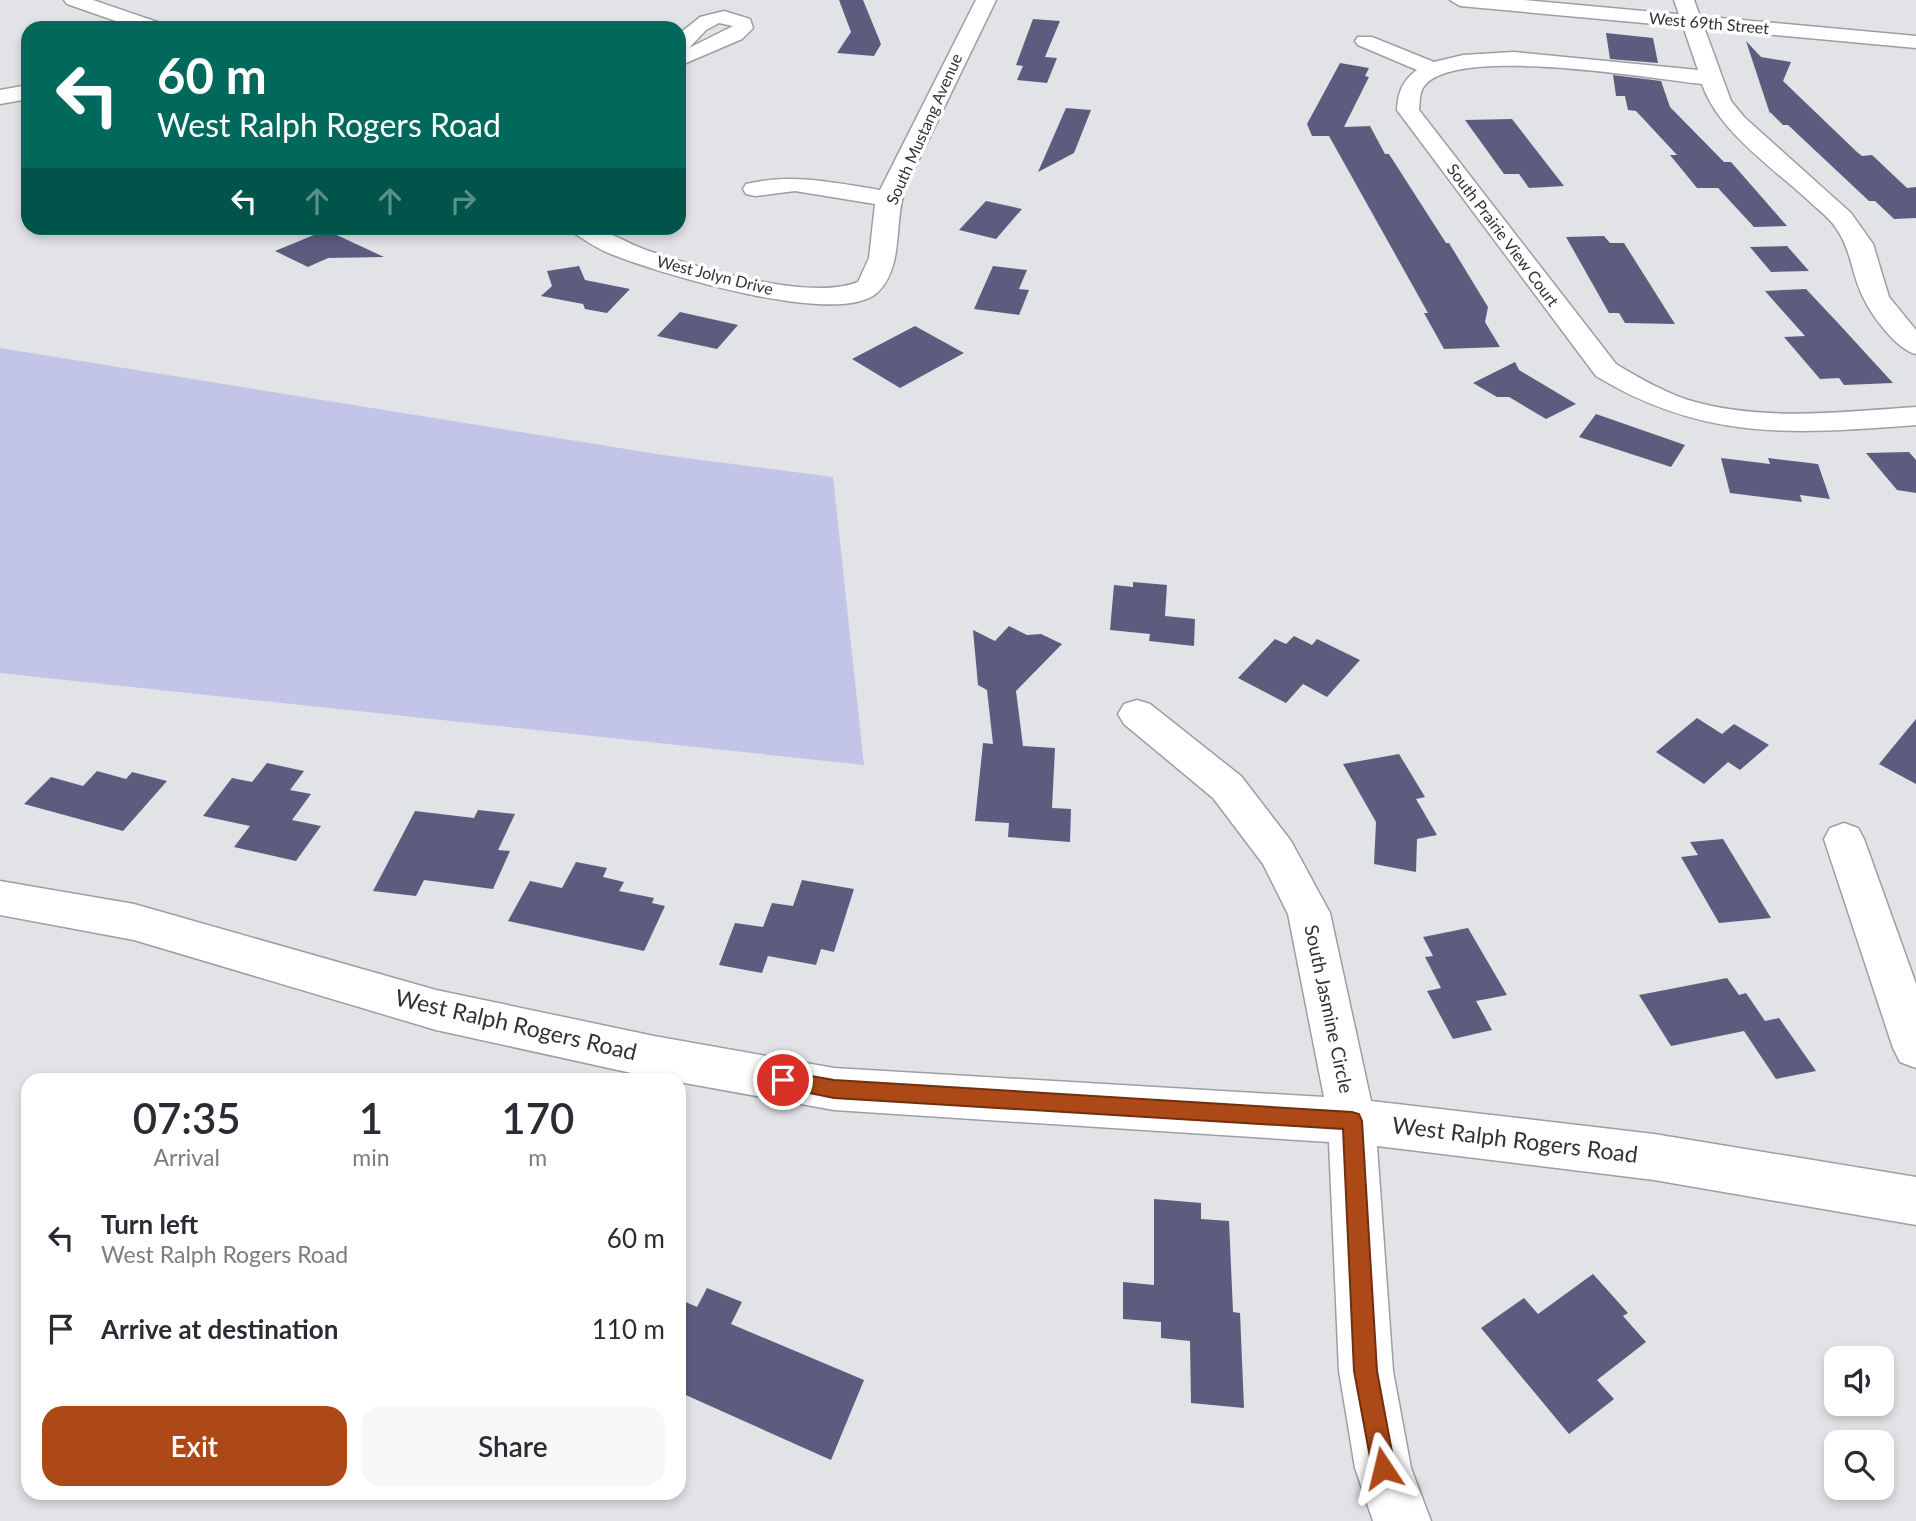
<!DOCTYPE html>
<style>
:root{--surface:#fff;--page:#f7f7f7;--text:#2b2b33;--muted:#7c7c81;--accent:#ad4916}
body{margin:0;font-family:Lato,sans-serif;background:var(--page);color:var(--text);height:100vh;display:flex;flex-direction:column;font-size:26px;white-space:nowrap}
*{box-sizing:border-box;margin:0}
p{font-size:23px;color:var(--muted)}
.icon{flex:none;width:38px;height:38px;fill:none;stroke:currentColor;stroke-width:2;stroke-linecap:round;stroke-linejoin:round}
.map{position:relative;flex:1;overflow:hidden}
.side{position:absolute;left:21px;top:1073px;width:665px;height:427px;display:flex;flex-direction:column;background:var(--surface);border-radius:21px;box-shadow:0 4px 10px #0003}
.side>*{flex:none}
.top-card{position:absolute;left:21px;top:21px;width:665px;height:214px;border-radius:21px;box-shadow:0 4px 10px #0003;background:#00695c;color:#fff;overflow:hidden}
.fabs{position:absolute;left:1824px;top:1346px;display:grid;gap:14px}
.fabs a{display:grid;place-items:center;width:70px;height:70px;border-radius:14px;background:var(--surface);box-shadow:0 4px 10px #0003;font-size:35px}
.pin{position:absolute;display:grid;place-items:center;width:60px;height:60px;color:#fff;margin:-30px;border:4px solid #fff;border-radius:50%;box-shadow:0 2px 7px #0007}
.me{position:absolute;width:77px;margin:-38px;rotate:350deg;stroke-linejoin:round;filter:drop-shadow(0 0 5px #0008)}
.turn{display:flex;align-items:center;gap:24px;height:147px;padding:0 21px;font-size:32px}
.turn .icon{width:91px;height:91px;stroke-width:2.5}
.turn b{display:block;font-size:49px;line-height:60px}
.lanes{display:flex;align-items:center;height:66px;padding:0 21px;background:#0003;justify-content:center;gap:35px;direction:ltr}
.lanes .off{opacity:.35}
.eta{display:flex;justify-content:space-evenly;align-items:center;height:119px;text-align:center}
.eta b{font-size:42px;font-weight:600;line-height:49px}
.cta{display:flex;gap:14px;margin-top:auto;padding:14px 21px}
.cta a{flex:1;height:80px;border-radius:21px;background:var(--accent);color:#fff;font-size:28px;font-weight:600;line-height:80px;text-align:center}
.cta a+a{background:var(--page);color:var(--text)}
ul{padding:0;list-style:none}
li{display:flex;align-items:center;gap:21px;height:91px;padding:0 21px}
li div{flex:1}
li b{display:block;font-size:26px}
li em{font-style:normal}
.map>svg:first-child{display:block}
</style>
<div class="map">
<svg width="1916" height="1521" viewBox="0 0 1916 1521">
<rect width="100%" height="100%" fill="#e2e3e7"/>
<polygon fill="#c2c5e7" points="0,348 663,455 833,477 864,765 0,673"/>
<g fill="#5c5d7e">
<polygon points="839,0 863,0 881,44 874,56 837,53 851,32"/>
<polygon points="1033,19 1060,21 1045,57 1057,58 1047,83 1017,80 1023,66 1016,65"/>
<polygon points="1606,33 1653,38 1658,63 1610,59"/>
<polygon points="1746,41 1761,57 1791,62 1783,81 1857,152 1862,156 1872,155 1907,188 1916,187 1916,218 1894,219 1875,201 1869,201 1788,125 1783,125 1770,112 1770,114"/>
<polygon points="1340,63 1369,68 1365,76 1369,77 1344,127 1370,126 1385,154 1389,154 1446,243 1449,243 1488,307 1485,322 1500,347 1444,349 1424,313 1428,313 1329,136 1312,136 1307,124"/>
<polygon points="1613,75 1661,81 1670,107 1724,162 1731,162 1787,226 1754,227 1718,188 1697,188 1670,155 1677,155 1636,111 1628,110 1625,96 1616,96"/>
<polygon points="1066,108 1091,110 1074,153 1038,172"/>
<polygon points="1512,119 1564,186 1529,188 1519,174 1504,174 1465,120"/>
<polygon points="986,201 1022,209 996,239 959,230"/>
<polygon points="326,230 384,257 328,258 308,267 275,251"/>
<polygon points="1604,236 1610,243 1624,243 1675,324 1625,323 1619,313 1609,313 1566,237"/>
<polygon points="1787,246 1809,271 1771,272 1750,247"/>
<polygon points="579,266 585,280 630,289 607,313 585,309 583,304 541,296 552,286 547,271"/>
<polygon points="993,266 1027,270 1019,289 1029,290 1019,315 974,309"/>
<polygon points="1806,289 1838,323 1893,383 1844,385 1839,378 1820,379 1784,337 1805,336 1765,291"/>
<polygon points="680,312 738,325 717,349 657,336"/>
<polygon points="915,326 964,353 900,388 852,359"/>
<polygon points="1515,362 1519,370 1576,404 1546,419 1509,397 1497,397 1473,383"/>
<polygon points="1596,414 1685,445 1671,467 1579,437"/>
<polygon points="1909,452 1916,460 1916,493 1897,490 1866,453"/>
<polygon points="1721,458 1770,464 1768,458 1818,464 1830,499 1800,495 1802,502 1730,493"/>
<polygon points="1133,582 1167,585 1165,616 1195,619 1194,646 1149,641 1150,634 1110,630 1114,585 1133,587"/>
<polygon points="1009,626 1027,635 1041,634 1062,644 1016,691 1023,746 1055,748 1052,808 1071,809 1070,842 1008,837 1009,823 975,821 983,743 993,744 987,690 978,685 973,630 995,641"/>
<polygon points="1294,636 1312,645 1317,639 1360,660 1327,697 1303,684 1286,703 1238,678 1275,639 1286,644"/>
<polygon points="1697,718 1722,734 1734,724 1769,745 1740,770 1728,762 1704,784 1656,752"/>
<polygon points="1916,719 1916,784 1879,764"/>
<polygon points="1399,754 1425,797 1416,799 1437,835 1417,839 1416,872 1374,864 1376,822 1343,764"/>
<polygon points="267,763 304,771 290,790 311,794 292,820 321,826 296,861 234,847 250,826 203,816 232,778 252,782"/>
<polygon points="97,771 126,779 132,772 167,781 123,831 24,804 51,777 83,786"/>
<polygon points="478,810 515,814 498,850 510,851 493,889 424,880 416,896 373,891 415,811 474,818"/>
<polygon points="1723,839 1771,918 1719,923 1681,857 1698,855 1690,842"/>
<polygon points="576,862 607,868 603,877 624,882 619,891 654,898 652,903 665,906 644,951 508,921 530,881 562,888"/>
<polygon points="802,880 854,889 834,952 821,949 816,965 768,956 762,973 719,965 735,923 763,927 772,903 793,906"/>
<polygon points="1468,928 1507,995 1476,1001 1492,1030 1453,1039 1427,991 1441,988 1425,957 1433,956 1423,937"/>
<polygon points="1727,978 1739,995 1746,993 1765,1021 1779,1018 1816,1071 1776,1079 1744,1031 1671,1046 1639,995"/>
<polygon points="1154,1199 1201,1203 1201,1219 1229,1221 1233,1312 1240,1313 1244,1408 1191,1403 1190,1341 1161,1338 1161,1322 1123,1319 1123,1282 1154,1285"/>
<polygon points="1593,1274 1628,1313 1623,1316 1646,1342 1597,1380 1614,1399 1569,1434 1481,1328 1524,1298 1538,1314"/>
<polygon points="707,1288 742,1302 731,1324 864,1380 831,1460 679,1392 679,1299 697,1307"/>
</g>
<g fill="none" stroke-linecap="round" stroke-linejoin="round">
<defs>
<g id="minor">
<polygon points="64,0 93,0 163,24 166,28 136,28 67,4"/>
<path d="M 976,0 L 996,0 L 906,186 C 893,219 905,265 878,292 C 840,329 658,273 611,254 C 598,249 586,241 574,233 L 570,228 C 604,225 616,239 646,250 C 696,267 809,302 858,282 L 869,258 L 875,204 L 795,191 L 755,196 L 746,194 L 743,189 L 746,184 C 792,173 835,183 880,190 Z"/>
<path d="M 1674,0 L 1694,0 L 1731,101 L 1744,117 L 1851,213 L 1873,244 L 1889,297 L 1916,330 L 1916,354 C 1897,350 1871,315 1863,297 C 1851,273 1852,251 1836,228 C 1829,217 1818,210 1809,201 C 1773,168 1718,131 1702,84 C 1649,78 1461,46 1426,84 C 1419,91 1420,100 1419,110 L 1616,364 C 1639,378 1662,391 1688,400 C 1761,422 1841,412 1916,407 L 1916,425 C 1794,434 1705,442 1596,376 L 1397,110 C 1398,93 1402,81 1417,70 L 1358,45 L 1355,41 L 1358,37 L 1372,37 L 1434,62 L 1463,55 L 1514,52 L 1698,70 Z"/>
<path d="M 724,11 L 750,19 L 753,28 L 742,39 L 679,66 L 679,34 L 700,17 ZM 719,23 L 733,26 L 689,48 L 706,30 Z"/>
<polygon points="28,85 28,99 0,104 0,90"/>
<polygon points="1137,700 1150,704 1241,776 1291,841 1330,913 1371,1101 1654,1134 1916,1177 1916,1225 1654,1180 1377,1146 1393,1371 1411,1468 1431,1521 1373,1521 1355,1468 1339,1371 1329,1142 834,1110 679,1082 679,1080 654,1078 436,1030 134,940 0,915 0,881 134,904 436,990 654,1036 834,1068 1324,1097 1288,914 1263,864 1213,798 1124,724 1118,714 1124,704"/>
<polygon points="1844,823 1858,828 1864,839 1916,984 1916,1068 1900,1062 1893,1048 1824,839 1830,828"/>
</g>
<polygon id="major" points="1450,0 1524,0 1916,36 1916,48 1460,6"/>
</defs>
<use href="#minor" stroke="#9d9ea2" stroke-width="3"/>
<use href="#major" stroke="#9d9ea2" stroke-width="3"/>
<use href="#minor" fill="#fff" fill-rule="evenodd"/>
<use href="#major" fill="#fff" fill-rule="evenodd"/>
</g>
<polygon fill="#ad4916" stroke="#702f0e" stroke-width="2" points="783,1071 834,1080 1352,1112 1359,1114 1362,1121 1377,1371 1395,1468 1391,1476 1383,1480 1375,1476 1372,1468 1354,1371 1343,1129 834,1098 776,1086 773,1080 776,1074"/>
<g text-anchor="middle" stroke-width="7" stroke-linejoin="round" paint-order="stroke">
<g font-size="16" fill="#323234" stroke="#fff">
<text transform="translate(1709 23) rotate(5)" y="6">West 69th Street</text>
<text transform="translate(924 129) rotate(-66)" y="6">South Mustang Avenue</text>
<text transform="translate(1503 235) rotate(53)" y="6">South Prairie View Court</text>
<text transform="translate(715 275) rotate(14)" y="6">West Jolyn Drive</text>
</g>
<g font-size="19" fill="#323234" stroke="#fff">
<text transform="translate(1329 1009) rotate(78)" y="7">South Jasmine Circle</text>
</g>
<g font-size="23" fill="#323234" stroke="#fff">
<text transform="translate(516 1025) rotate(13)" y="8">West Ralph Rogers Road</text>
<text transform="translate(1515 1140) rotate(7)" y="8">West Ralph Rogers Road</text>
</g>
</g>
</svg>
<div class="fabs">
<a><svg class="icon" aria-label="sound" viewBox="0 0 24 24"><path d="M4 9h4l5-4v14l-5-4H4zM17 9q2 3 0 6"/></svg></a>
<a><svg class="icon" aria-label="search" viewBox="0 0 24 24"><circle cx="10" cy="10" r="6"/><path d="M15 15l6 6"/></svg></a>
</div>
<div class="pin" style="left:783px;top:1080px;background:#d93025"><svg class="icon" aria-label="arrive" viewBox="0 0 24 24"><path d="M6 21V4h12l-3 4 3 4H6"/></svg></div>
<svg class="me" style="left:1383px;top:1468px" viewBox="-20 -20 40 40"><path d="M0-17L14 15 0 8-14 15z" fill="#ad4916" stroke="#fff" stroke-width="4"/></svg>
<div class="top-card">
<div class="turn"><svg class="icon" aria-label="left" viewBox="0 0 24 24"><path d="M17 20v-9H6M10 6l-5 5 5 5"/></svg><div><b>60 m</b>West Ralph Rogers Road</div></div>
<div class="lanes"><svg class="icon" aria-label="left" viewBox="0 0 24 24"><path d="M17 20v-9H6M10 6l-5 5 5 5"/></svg><svg class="icon off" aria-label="ahead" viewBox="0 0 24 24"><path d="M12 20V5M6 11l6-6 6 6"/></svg><svg class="icon off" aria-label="ahead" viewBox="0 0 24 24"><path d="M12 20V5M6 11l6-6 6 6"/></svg><svg class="icon off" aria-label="right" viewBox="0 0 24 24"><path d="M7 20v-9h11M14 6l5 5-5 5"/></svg></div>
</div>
<section class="side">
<div class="eta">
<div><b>07:35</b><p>Arrival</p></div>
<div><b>1</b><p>min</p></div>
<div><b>170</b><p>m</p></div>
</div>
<ul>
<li><svg class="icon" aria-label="left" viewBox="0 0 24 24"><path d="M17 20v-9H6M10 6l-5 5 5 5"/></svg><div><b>Turn left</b><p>West Ralph Rogers Road</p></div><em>60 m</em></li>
<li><svg class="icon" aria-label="arrive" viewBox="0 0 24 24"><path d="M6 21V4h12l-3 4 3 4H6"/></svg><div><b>Arrive at destination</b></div><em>110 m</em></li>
</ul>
<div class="cta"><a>Exit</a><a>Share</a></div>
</section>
</div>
